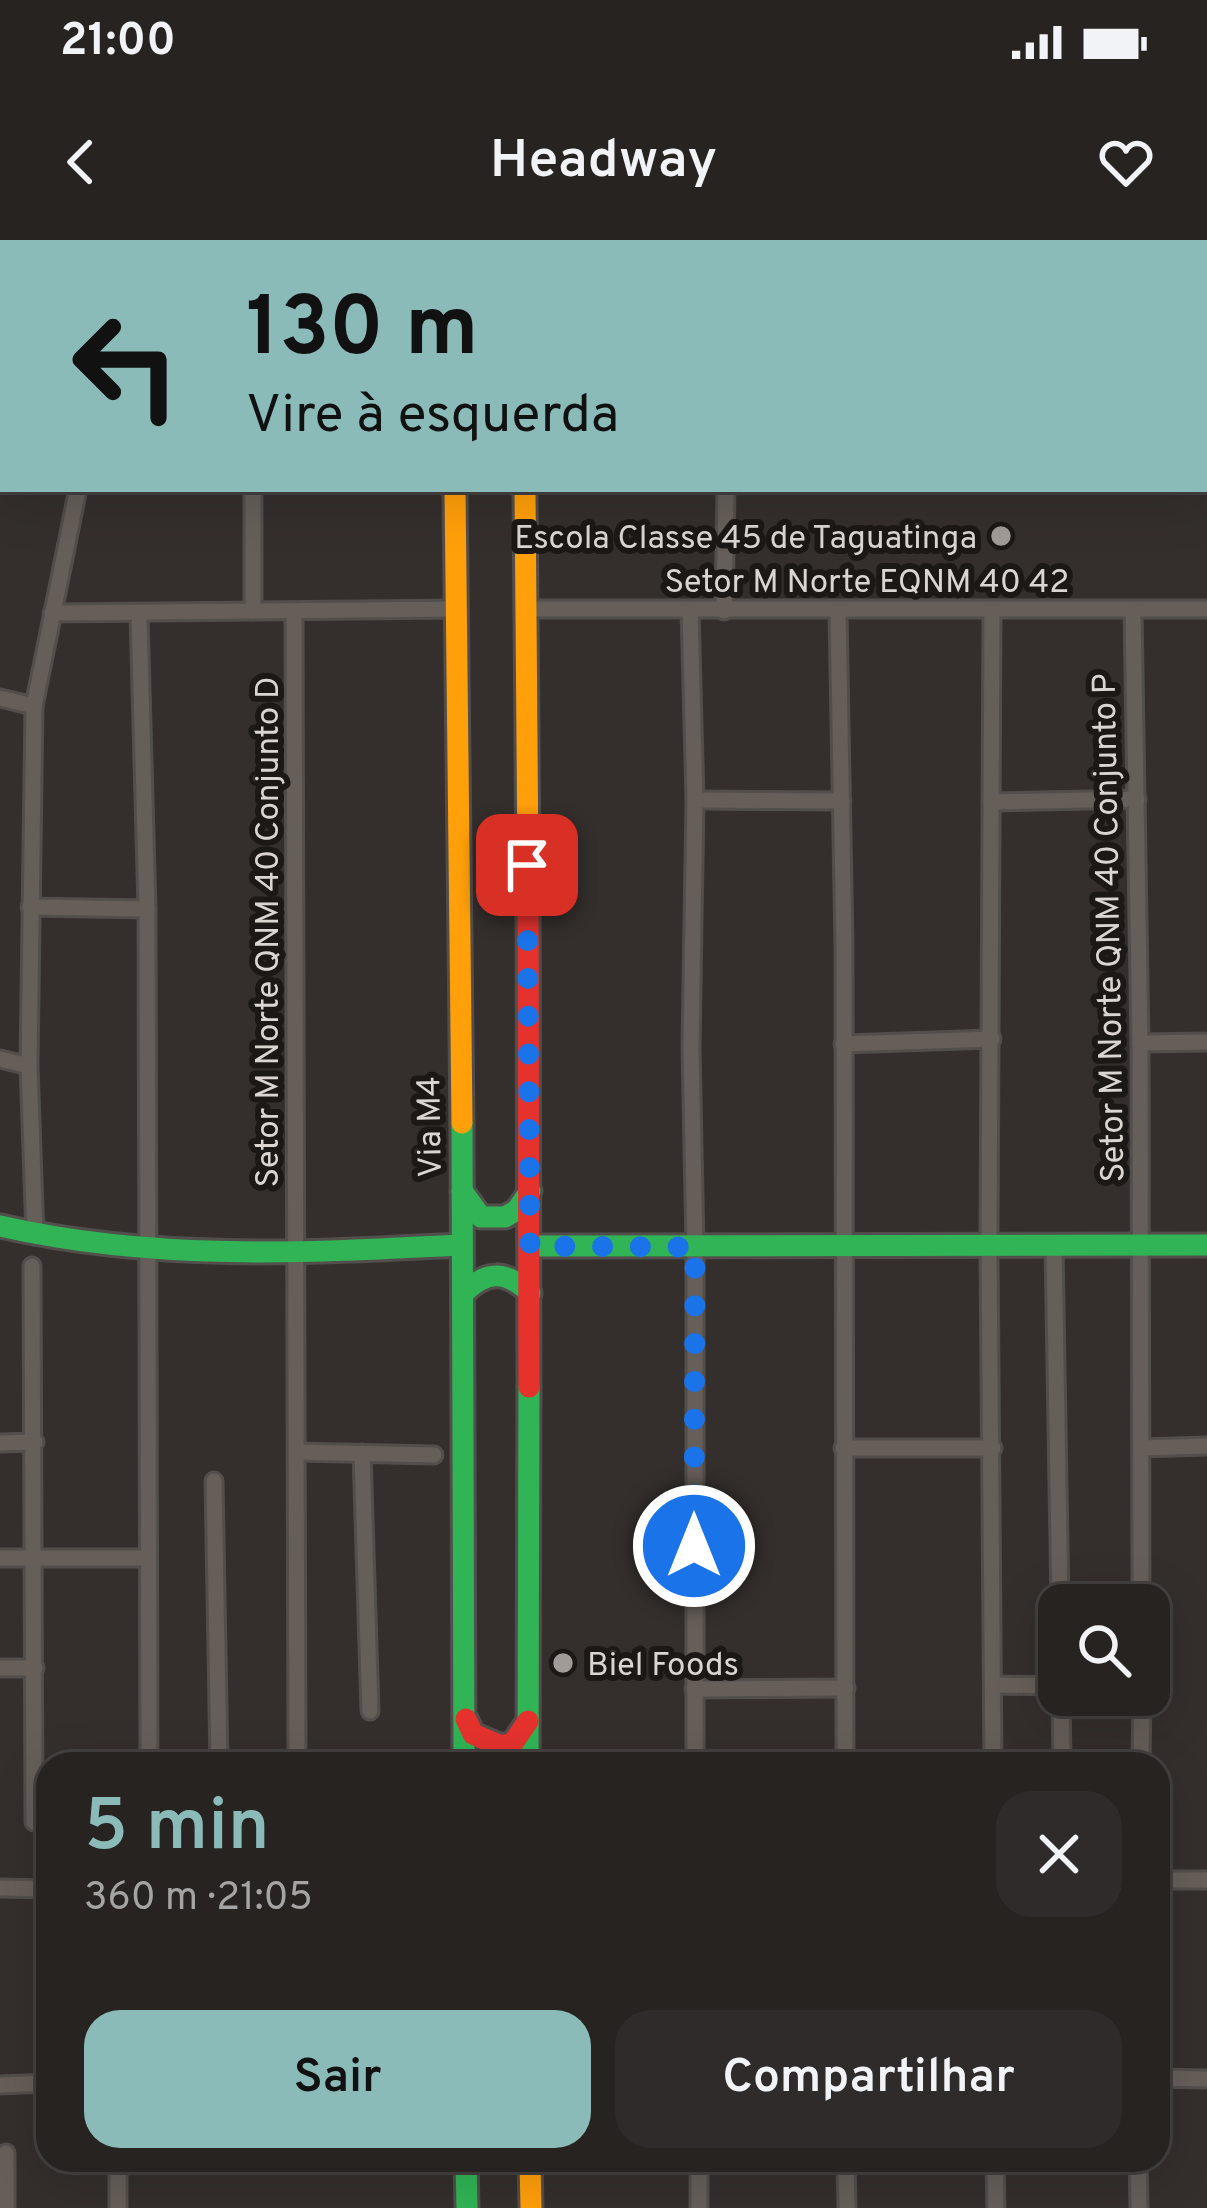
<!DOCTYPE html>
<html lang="pt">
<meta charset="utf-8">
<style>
:root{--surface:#272321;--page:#2f2b2a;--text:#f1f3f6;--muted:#a4a4a5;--line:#43403f;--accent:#8bbbb9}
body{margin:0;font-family:Overpass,sans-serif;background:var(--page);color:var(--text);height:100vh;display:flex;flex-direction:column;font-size:45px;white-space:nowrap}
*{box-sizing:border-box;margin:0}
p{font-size:39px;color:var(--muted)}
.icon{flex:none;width:66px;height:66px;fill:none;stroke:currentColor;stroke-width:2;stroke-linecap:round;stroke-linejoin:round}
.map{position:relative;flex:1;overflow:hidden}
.details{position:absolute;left:36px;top:1512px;width:1134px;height:420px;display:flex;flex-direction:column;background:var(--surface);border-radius:36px;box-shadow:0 12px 48px #0002,0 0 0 3px var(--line)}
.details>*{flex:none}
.top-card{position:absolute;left:0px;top:0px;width:1209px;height:252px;box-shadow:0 12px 48px #0002,0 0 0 3px var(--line);background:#8bbbb9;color:#111;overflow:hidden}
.controls{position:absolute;left:1038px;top:1344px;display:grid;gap:24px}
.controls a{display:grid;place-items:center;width:132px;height:132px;border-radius:24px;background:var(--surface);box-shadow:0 12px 48px #0002,0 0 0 3px var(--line);font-size:60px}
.pin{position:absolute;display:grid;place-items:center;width:102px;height:102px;color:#fff;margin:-51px;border-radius:24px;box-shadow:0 6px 18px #0006}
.me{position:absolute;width:132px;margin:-66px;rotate:0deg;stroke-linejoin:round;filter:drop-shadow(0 0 9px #0008)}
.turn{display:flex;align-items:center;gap:42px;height:252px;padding:0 48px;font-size:54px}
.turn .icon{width:156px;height:156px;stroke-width:2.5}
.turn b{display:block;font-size:84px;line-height:102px}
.round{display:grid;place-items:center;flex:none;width:126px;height:126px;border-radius:36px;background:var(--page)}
.headline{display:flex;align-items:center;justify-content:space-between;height:204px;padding:0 48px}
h1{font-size:72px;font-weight:600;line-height:90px;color:var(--accent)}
.cta{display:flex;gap:24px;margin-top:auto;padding:24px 48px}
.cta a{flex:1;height:138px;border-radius:36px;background:var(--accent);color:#111;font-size:48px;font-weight:600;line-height:138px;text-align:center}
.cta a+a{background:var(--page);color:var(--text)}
.status{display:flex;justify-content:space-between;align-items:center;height:84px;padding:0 60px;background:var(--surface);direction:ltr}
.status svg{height:33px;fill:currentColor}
header{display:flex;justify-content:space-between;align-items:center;height:156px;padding:0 48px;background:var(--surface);font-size:54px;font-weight:600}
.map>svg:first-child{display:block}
</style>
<div class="status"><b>21:00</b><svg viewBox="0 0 49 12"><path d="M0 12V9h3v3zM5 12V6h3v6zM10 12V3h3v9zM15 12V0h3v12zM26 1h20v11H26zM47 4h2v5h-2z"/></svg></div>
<header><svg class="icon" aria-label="back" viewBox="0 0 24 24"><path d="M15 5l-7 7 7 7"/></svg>Headway<svg class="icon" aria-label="heart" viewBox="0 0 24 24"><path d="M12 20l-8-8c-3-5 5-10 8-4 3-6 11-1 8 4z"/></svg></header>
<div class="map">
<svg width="1207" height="1968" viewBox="0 0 1207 1968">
<rect width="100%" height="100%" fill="#342f2c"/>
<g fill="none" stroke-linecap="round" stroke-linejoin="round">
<defs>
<g id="street">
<polyline points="163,0 163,3"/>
<polyline points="273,0 273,3"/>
<polyline points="686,0 686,3"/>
<polyline points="839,0 839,3"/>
<polyline points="989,0 989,3"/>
<polyline points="1138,0 1139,3"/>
<polyline points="138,3 138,0"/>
<polyline points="0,108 3,109"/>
<polyline points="1206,173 1207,173"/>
<polyline points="527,369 1207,369"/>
<polyline points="690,370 695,560 691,807 695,1007 695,1524"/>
<polyline points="1133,370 1140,803 1141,1365"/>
<polyline points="253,371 253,249"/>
<polyline points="294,371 297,1524"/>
<polyline points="724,371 726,249"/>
<polyline points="838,371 844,707 845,1524"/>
<polyline points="992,371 989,1006 993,1524"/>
<polyline points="52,373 459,369"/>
<polyline points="139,374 147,669 149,1524"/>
<polyline points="0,458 34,466 78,249"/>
<polyline points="34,466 29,826 35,996"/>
<polyline points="695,560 842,561"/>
<polyline points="991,562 1137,559"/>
<polyline points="30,667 147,669"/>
<polyline points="1140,803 1207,802"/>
<polyline points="843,804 992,799"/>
<polyline points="0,819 29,826"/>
<polyline points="1054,1006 1060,1365"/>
<polyline points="32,1026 34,1582"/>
<polyline points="0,1203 35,1202"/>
<polyline points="843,1208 993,1208"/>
<polyline points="1141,1208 1207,1206"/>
<polyline points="297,1212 434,1215"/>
<polyline points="362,1213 370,1471"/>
<polyline points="214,1241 219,1524"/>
<polyline points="0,1318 148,1318"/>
<polyline points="0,1428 35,1428"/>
<polyline points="993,1445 1059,1446"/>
<polyline points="694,1449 846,1448"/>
<polyline points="1061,1455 1062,1524"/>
<polyline points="1141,1524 1142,1455"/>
<polyline points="1158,1640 1207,1640"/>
<polyline points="0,1648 48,1649"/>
<polyline points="1158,1838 1207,1839"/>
<polyline points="0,1845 48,1843"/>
<polyline points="6,1913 6,1968"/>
<polyline points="118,1920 118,1968"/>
<polyline points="699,1920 699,1968"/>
<polyline points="846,1920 847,1968"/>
<polyline points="995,1920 996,1968"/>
<polyline points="1138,1920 1139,1968"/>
</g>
<g id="fast">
<polyline points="478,0 484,3"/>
<polyline points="462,883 464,1524"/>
<polyline points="462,951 481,977 505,977 517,970 530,951"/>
<path d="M 0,986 C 153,1021 306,1013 462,1005"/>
<polyline points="530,1006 1207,1005"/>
<path d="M 463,1054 C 486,1030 506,1030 530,1053"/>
<polyline points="528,1524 529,1147"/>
<polyline points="466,1920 467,1968"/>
</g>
<g id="slow">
<polyline points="455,249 462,883"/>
<polyline points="525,249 528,627"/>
<polyline points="530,1920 531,1968"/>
</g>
<g id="jam">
<polyline points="457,0 457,3"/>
<polyline points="506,3 512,0"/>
<polyline points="528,627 529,1147"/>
<polyline points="466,1479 473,1494 501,1506 513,1503 528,1481"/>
</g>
</defs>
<use href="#street" stroke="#514e4b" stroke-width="21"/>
<use href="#fast" stroke="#514e4b" stroke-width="27"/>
<use href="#slow" stroke="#514e4b" stroke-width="27"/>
<use href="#jam" stroke="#514e4b" stroke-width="27"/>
<use href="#street" stroke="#655e59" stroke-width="15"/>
<use href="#fast" stroke="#30b455" stroke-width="21"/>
<use href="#slow" stroke="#ff9f0a" stroke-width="21"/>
<use href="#jam" stroke="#e5322d" stroke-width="21"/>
</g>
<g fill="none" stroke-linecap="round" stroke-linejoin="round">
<polyline stroke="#1a73e8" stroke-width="21" stroke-dasharray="0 37.8" points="527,625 530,1006 695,1007 694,1306"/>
</g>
<g fill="#a19b97" stroke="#1c1815" stroke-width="4.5">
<circle cx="1001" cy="296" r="12"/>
<circle cx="563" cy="1423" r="12"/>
</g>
<g text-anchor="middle" stroke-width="12" stroke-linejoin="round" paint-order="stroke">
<g font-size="33" fill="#dbd5d1" stroke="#1c1815" text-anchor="end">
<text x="977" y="308">Escola Classe 45 de Taguatinga</text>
<text x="587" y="1435" text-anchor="start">Biel Foods</text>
</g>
<g font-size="33" fill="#dbd5d1" stroke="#1c1815">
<text x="867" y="352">Setor M Norte EQNM 40 42</text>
<text transform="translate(1107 688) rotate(-91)" y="12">Setor M Norte QNM 40 Conjunto P</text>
<text transform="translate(266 692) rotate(-90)" y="12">Setor M Norte QNM 40 Conjunto D</text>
<text transform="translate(428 887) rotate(-91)" y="12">Via M4</text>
</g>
</g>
</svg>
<div class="controls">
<a><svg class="icon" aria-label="search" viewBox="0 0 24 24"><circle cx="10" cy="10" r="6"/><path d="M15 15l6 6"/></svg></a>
</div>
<div class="pin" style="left:527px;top:625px;background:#d93025"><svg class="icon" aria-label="arrive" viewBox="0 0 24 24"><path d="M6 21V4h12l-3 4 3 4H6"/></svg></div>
<svg class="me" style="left:694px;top:1306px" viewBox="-20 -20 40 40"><circle r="17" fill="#1a73e8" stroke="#fff" stroke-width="3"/><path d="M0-11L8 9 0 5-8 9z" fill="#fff"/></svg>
<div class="top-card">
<div class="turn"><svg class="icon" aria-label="left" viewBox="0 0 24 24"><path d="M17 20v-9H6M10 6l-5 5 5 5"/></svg><div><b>130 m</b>Vire à esquerda</div></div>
</div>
<section class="details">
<div class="headline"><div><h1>5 min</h1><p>360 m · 21:05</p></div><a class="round"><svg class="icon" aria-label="close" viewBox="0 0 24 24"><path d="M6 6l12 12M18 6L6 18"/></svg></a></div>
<div class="cta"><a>Sair</a><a>Compartilhar</a></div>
</section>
</div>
